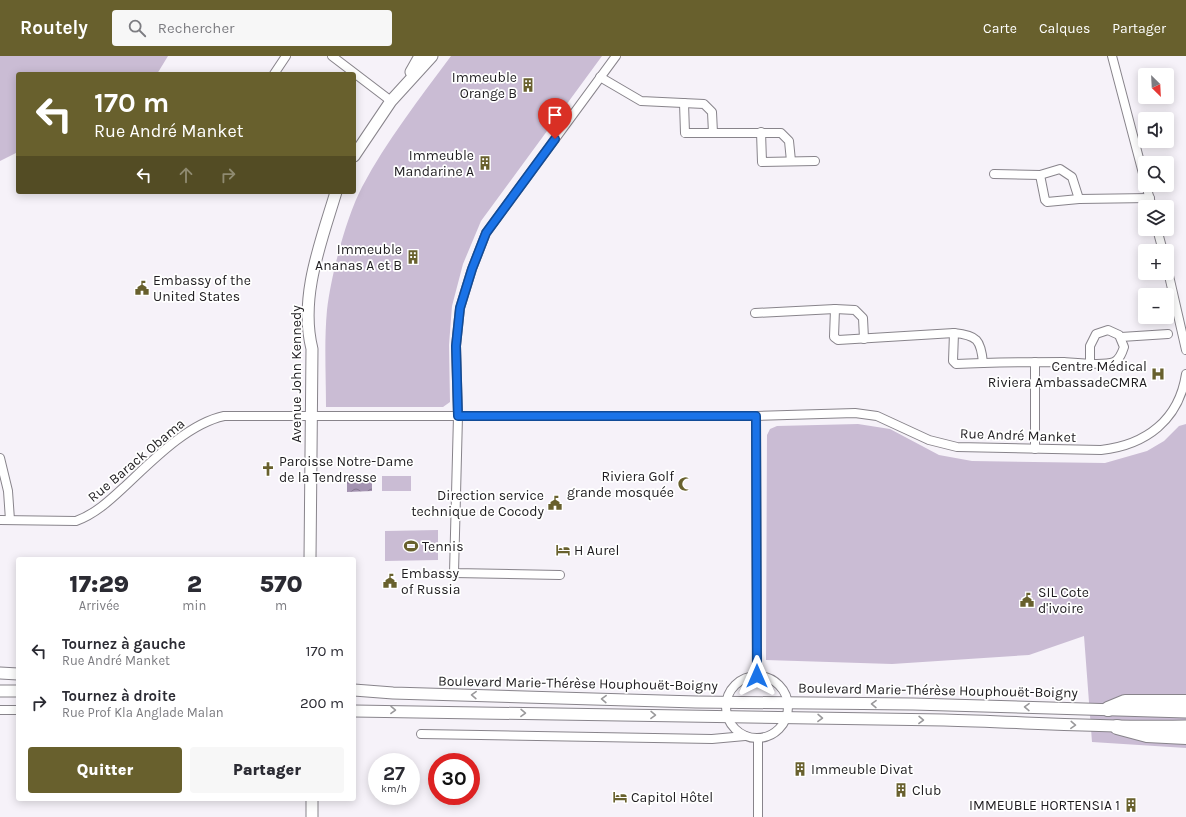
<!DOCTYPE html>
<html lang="fr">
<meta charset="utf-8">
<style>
:root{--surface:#fff;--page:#f7f7f7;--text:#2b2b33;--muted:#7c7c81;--accent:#68602d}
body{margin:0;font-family:Karla,sans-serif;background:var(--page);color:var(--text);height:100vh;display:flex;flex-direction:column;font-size:15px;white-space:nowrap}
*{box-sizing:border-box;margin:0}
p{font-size:13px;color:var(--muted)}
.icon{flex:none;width:22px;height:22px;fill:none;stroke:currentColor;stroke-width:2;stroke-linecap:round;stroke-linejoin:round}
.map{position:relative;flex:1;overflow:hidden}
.panel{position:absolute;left:16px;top:501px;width:340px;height:244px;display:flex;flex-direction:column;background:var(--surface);border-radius:4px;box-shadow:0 2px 10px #0003}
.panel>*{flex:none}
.banner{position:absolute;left:16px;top:16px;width:340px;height:122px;border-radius:4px;box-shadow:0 2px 10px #0003;background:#68602d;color:#fff;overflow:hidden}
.needle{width:26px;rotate:156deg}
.tools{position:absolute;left:1138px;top:12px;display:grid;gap:8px}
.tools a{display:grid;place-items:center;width:36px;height:36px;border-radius:4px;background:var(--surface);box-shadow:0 2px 10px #0003;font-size:20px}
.speed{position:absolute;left:368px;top:697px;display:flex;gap:8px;font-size:20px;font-weight:700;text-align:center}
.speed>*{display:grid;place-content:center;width:52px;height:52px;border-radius:50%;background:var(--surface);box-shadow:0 2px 10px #0003;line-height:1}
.speed small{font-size:10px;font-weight:400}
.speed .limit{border:6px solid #d22;background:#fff;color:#111}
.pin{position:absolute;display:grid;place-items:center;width:34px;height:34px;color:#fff;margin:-41px -17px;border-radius:50% 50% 50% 0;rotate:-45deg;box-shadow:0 0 4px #0007}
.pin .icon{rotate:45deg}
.me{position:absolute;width:44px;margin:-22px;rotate:0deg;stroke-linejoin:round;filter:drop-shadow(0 0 3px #0008)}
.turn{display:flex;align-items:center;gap:14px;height:84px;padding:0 12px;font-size:18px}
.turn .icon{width:52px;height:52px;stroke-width:2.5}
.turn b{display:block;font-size:28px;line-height:34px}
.lanes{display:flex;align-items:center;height:38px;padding:0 12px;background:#0003;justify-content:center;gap:20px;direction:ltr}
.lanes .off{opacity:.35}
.eta{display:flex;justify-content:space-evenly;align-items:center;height:68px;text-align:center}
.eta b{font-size:24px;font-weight:800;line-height:28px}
.cta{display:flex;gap:8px;margin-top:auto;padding:8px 12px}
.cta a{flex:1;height:46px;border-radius:4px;background:var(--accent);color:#fff;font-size:16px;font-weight:800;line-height:46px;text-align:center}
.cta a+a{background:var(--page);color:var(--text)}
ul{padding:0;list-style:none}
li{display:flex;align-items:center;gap:12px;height:52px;padding:0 12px}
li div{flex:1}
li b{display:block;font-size:15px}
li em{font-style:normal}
header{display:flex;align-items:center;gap:24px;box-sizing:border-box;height:56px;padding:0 20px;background:var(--accent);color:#fff}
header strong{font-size:19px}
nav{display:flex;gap:22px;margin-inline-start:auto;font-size:14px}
.search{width:280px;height:36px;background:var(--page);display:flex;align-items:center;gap:10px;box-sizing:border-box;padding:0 14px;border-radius:4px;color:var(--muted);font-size:15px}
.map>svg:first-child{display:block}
</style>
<header>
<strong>Routely</strong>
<div class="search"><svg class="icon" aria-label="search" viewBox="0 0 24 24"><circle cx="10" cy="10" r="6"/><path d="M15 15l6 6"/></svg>Rechercher</div>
<nav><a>Carte</a><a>Calques</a><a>Partager</a></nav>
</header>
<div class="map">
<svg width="1186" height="761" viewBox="0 0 1186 761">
<defs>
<pattern id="water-waves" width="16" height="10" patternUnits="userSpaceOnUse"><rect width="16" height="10" fill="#a493b1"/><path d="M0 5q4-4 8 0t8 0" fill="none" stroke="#857790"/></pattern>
</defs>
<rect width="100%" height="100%" fill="#f6f2f9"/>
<g fill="#cabcd4">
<polygon points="0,0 168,0 157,18 18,18 18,96 0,105"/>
<path d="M 451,0 L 602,0 L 481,165 L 463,208 L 452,250 L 449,289 L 450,346 L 443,351 L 326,351 C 326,319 324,286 327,254 C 331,219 346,162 362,131 C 387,84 420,42 451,0 Z"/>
<polygon points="858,368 890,373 939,399 972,405 1105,407 1147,395 1164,385 1179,370 1186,368 1186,692 1092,686 1084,580 1029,599 892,608 766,604 767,379 770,373 777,370"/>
<rect x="382" y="420" width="29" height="15"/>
<polygon points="438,474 438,504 385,505 385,475"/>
</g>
<polygon fill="url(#water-waves)" points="347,421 372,421 372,435 347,436"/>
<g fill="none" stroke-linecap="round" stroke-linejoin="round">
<defs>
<g id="street">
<polyline points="332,0 391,45"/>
<polyline points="1112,0 1145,125"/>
<polyline points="274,18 286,0"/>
<polyline points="600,21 641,45 704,48 712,56 713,77"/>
<polyline points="684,47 685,77 781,77 789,85 791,105"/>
<polyline points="761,76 762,106 815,105"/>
<polyline points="994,118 1040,119 1060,113 1072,121 1079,143"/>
<polyline points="1040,119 1045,144 1047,146 1079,143 1150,142"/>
<polyline points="1146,129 1152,151"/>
<polyline points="1157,173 1163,195"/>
<polyline points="1167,211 1186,294"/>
<path d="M 835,253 L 834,281 L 838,284 L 954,277 C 977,279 981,284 983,307"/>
<polyline points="755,257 835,253 855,254 863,262 864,283"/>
<path d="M 954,277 L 953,305 L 956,308 C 992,306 1028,306 1064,306 C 1077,307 1103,310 1114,306 C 1120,303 1122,297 1124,291 L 1119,279 L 1108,274 L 1096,278 L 1090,290 L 1090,307"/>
<polyline points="1121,281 1168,278"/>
<polyline points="1035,306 1035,393"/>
<polyline points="756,360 757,620"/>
<polyline points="0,402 8,435 10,464"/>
<path d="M 0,464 L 76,465 C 95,458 109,445 123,432 C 151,406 187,368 224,360 L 756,360 L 855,357 L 877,360 L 929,384 L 957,391 L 1101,394 C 1146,389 1179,364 1186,318"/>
<polyline points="560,519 454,517 458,360 456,290 460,252 472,213 486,177 616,0"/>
<circle cx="757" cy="651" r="31"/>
<polyline points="0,654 18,654"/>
<polyline points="421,678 712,683 745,680"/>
<polyline points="758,682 758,761"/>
</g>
<g id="secondary">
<polyline points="411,16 420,0"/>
<polyline points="354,100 391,45 432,0"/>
<path d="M 310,503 L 312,293 C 299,241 321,186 336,136"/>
<polyline points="0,617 18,618"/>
<polyline points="354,634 393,637 696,646 913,648 1186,656"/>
<polyline points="0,635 18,635"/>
<path d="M 354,655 L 944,664 C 1025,666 1105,672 1186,670"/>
<polyline points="312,761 312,743"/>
</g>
<g id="highway">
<polyline points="1108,653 1125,646 1186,646"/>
<polyline points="1117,671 1147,679 1186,681"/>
</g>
</defs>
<use href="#street" stroke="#88848b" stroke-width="10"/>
<use href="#secondary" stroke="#88848b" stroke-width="13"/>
<use href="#highway" stroke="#88848b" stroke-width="16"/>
<use href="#street" stroke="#fff" stroke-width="8"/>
<use href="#secondary" stroke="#fff" stroke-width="11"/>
<use href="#highway" stroke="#fff" stroke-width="14"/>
</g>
<defs><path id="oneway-chevron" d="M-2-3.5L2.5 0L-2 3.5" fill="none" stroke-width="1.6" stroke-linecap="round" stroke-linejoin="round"/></defs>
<g stroke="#9a999b">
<use href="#oneway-chevron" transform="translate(474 639) rotate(-178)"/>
<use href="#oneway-chevron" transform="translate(604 643) rotate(-178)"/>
<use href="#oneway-chevron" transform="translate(874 648) rotate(-179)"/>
<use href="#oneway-chevron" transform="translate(1027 651) rotate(-179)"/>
<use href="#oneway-chevron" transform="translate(393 654) rotate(1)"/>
<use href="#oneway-chevron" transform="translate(523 657) rotate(1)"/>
<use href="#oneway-chevron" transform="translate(653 659) rotate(1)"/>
<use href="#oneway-chevron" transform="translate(820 662) rotate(1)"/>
<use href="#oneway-chevron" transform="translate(921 664) rotate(1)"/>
<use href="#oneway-chevron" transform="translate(1073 669) rotate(3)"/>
</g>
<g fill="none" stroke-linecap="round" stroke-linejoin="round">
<defs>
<polyline id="route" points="555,83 486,177 472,213 460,252 456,290 458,360 756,360 757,620"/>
</defs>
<use href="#route" stroke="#114b97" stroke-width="10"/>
<use href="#route" stroke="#1a73e8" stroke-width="7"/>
</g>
<defs>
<symbol id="building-bare" viewBox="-9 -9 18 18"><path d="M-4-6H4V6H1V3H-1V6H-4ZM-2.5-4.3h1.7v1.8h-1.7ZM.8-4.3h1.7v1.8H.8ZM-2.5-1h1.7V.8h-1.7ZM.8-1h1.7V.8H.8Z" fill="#68602d" stroke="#fff" stroke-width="2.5" paint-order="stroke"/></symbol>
<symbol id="civic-bare" viewBox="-9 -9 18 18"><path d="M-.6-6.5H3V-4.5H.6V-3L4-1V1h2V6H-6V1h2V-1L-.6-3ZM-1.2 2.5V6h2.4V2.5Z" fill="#68602d" stroke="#fff" stroke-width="2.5" paint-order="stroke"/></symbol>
<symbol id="hospital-bare" viewBox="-9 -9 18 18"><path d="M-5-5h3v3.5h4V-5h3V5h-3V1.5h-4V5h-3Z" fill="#68602d" stroke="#fff" stroke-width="2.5" paint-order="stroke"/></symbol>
<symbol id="church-bare" viewBox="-9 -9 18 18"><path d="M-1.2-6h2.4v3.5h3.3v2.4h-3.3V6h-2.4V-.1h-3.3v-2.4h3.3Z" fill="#68602d" stroke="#fff" stroke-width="2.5" paint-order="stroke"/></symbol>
<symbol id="mosque-bare" viewBox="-9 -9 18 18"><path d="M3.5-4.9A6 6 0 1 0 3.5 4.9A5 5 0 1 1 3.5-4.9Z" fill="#68602d" stroke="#fff" stroke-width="2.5" paint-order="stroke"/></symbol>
<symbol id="stadium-bare" viewBox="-9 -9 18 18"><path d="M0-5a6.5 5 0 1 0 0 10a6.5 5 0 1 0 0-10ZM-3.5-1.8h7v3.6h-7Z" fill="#68602d" stroke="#fff" stroke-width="2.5" paint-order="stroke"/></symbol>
<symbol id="hotel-bare" viewBox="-9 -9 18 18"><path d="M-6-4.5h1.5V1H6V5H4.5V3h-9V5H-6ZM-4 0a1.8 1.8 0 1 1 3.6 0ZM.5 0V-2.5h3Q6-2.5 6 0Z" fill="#68602d" stroke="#fff" stroke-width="2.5" paint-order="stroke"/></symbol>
</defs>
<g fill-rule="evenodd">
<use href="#building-bare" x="518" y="19" width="20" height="20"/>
<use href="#building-bare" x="475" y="97" width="20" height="20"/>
<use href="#building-bare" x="403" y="191" width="20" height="20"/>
<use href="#civic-bare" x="132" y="222" width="20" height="20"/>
<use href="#hospital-bare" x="1148" y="308" width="20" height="20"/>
<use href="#church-bare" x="258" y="403" width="20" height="20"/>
<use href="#mosque-bare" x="675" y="418" width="20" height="20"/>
<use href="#civic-bare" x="545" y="437" width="20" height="20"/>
<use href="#stadium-bare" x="401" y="480" width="20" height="20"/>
<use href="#hotel-bare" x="553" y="484" width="20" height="20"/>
<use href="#civic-bare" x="380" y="515" width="20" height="20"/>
<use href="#civic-bare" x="1017" y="534" width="20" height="20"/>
<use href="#building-bare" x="790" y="703" width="20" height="20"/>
<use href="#building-bare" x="891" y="724" width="20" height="20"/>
<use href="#hotel-bare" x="610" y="731" width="20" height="20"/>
<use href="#building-bare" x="1121" y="739" width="20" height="20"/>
</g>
<g text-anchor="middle" stroke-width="3.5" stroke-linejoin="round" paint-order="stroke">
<g font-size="14" fill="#1f1d20" stroke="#fff" text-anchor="start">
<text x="517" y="26" text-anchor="end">Immeuble<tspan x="517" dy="16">Orange B</tspan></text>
<text x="474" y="104" text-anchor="end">Immeuble<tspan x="474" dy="16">Mandarine A</tspan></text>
<text x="402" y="198" text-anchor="end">Immeuble<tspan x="402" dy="16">Ananas A et B</tspan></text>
<text x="153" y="229">Embassy of the<tspan x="153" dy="16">United States</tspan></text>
<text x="1147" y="315" text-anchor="end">Centre Médical<tspan x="1147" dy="16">Riviera AmbassadeCMRA</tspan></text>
<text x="279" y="410">Paroisse Notre-Dame<tspan x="279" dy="16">de la Tendresse</tspan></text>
<text x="674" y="425" text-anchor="end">Riviera Golf<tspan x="674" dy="16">grande mosquée</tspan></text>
<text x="544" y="444" text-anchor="end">Direction service<tspan x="544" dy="16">technique de Cocody</tspan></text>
<text x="422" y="495">Tennis</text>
<text x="574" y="499">H Aurel</text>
<text x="401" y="522">Embassy<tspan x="401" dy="16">of Russia</tspan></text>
<text x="1038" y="541">SIL Cote<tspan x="1038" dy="16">d'ivoire</tspan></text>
<text x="811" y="718">Immeuble Divat</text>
<text x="912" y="739">Club</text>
<text x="631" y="746">Capitol Hôtel</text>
<text x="1120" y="754" text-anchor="end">IMMEUBLE HORTENSIA 1</text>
</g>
<g font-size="14" fill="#1f1d20" stroke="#fff">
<text transform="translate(296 318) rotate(-90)" y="5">Avenue John Kennedy</text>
<text transform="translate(1018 379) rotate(2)" y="5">Rue André Manket</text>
<text transform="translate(136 404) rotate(-40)" y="5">Rue Barack Obama</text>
<text transform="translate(578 627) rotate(1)" y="5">Boulevard Marie-Thérèse Houphouët-Boigny</text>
<text transform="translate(938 634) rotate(1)" y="5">Boulevard Marie-Thérèse Houphouët-Boigny</text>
</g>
</g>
</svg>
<div class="tools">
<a><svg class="needle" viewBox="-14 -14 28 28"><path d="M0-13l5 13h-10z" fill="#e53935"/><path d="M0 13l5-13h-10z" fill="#7c7c81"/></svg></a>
<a><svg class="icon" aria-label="sound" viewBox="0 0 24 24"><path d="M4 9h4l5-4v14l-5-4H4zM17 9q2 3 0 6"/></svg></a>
<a><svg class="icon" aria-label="search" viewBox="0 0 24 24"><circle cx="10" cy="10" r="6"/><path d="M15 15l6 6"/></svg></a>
<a><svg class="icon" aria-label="layers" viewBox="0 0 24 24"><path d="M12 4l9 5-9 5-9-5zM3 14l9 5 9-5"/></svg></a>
<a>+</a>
<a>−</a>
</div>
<div class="speed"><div>27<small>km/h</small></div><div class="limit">30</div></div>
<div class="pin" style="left:555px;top:83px;background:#d93025"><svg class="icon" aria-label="arrive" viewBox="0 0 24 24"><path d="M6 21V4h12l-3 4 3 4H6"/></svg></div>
<svg class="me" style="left:757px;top:620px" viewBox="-20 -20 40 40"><path d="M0-17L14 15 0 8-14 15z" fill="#1a73e8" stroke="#fff" stroke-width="4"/></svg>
<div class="banner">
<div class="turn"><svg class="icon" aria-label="left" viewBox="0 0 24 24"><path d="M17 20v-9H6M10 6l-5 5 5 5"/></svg><div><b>170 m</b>Rue André Manket</div></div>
<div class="lanes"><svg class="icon" aria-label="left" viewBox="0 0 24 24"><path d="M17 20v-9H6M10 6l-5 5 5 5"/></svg><svg class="icon off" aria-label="ahead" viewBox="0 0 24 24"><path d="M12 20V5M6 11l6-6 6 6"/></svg><svg class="icon off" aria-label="right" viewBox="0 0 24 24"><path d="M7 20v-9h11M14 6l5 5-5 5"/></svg></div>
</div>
<section class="panel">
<div class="eta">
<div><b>17:29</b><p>Arrivée</p></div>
<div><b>2</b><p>min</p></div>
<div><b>570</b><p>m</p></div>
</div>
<ul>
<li><svg class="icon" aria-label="left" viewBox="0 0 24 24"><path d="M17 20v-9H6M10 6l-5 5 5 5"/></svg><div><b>Tournez à gauche</b><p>Rue André Manket</p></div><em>170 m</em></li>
<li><svg class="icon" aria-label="right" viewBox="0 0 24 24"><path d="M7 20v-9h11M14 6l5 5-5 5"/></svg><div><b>Tournez à droite</b><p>Rue Prof Kla Anglade Malan</p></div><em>200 m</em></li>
</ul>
<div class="cta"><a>Quitter</a><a>Partager</a></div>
</section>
</div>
